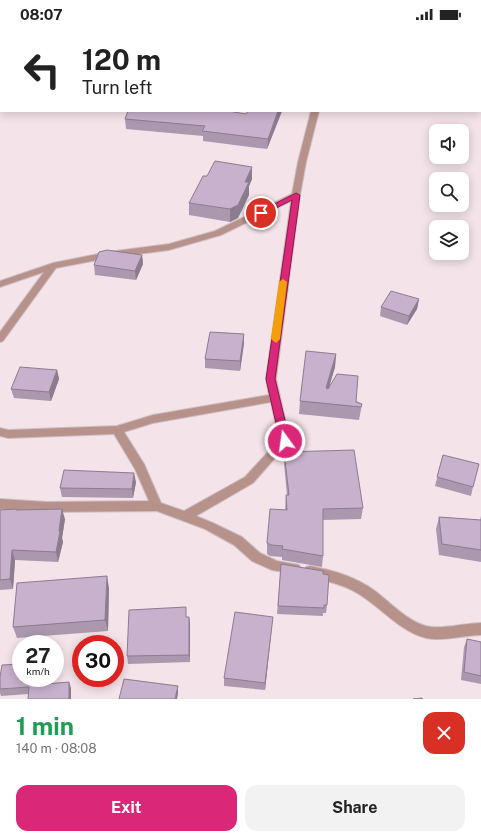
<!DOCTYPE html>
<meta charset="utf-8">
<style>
:root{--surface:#fff;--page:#f2f2f2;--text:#222;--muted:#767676;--accent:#db2777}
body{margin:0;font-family:"Public Sans",sans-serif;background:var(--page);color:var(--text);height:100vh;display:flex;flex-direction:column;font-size:15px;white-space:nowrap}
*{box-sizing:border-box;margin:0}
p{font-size:13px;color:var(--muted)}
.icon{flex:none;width:22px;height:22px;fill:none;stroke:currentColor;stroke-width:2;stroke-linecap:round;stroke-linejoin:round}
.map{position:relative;height:671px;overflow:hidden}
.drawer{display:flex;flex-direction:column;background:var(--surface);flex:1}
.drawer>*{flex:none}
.guide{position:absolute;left:0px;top:0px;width:481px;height:84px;box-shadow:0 2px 10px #0003;background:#fff;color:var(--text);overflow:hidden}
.tools{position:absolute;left:429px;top:96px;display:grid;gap:8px}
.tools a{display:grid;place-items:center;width:40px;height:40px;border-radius:8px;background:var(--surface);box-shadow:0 2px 10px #0003;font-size:20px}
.speed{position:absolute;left:12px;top:607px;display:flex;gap:8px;font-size:20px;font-weight:700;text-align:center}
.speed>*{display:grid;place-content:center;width:52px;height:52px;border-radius:50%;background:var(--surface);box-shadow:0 2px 10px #0003;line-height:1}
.speed small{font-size:10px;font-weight:400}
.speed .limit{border:6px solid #d22;background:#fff;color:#111}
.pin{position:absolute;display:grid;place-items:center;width:34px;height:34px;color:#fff;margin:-17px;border:2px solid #fff;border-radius:50%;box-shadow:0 1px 4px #0007}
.me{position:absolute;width:44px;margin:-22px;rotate:346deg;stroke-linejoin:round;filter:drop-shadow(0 0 3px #0008)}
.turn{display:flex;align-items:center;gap:14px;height:84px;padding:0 16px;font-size:18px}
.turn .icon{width:52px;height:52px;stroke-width:2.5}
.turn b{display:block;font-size:28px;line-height:34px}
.round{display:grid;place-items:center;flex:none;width:42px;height:42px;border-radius:12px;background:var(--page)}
.overview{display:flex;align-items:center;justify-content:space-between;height:68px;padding:0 16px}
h1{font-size:24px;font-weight:700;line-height:30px;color:#1e9e55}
.primary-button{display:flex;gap:8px;margin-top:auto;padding:8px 16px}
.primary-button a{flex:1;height:46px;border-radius:12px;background:var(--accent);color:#fff;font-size:16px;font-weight:700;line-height:46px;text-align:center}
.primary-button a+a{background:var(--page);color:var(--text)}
.status{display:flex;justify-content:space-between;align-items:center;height:28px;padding:0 20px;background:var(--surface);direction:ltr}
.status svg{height:11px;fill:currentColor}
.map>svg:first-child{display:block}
</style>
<div class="status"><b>08:07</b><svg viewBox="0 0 49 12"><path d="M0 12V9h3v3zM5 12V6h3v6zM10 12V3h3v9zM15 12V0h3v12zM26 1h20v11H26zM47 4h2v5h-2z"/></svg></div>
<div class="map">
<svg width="481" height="671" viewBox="0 0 481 671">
<rect width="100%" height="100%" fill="#f4e3e9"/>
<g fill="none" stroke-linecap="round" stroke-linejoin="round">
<defs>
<g id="minor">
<rect x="330" y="0" width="6" height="1"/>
<rect x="0" y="26" width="1" height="4"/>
<rect x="480" y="76" width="1" height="4"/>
<path d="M 311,83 L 319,83 L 306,134 L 300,167 L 276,351 L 290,413 L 253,455 L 196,488 L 213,495 L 242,509 L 260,525 L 277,533 L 299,537 L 301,541 L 299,545 L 295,546 L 272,542 L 252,533 L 234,517 L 205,501 L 157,483 L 47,484 L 0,481 L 0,471 L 47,474 L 149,473 L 135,441 L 114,406 L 8,410 L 0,408 L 0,400 L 8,402 L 117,398 L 153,387 L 269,367 L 266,351 L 291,173 L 221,207 L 169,222 L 108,230 L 56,240 L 3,313 L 0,314 L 0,304 L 44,244 L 0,259 L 0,253 L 53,235 L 108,224 L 169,216 L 215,203 L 292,166 L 298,134 ZM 271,374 L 279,412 L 245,449 L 184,483 L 161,475 L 144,436 L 124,404 L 153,395 Z"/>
<path d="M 310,538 C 333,542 356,549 375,563 C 391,575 407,593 426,598 C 441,602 465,595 481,595 L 481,607 C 464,607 443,614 426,610 C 399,603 381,579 357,565 C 341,555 323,553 306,547 L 304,543 L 306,539 Z"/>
</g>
</defs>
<use href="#minor" stroke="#cebfc5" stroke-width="2"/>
<use href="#minor" fill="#b7928b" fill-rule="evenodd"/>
</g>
<g fill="#ab98af">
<polygon points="248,83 282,83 267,121 203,113 203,108 126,101 125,91 246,86"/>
<polygon points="252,139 252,151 249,158 249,167 238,190 230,194 189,187 189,175 207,148"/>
<polygon points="142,227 143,236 136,252 95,247 94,237"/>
<polygon points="419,271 417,281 407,297 380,288 381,279"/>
<polygon points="244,315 240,343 205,340 205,331"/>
<polygon points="336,326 335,339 329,359 362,376 359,392 299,386 300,373"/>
<polygon points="57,342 59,351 51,373 14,370 11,361"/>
<polygon points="284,424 363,480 361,491 323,492 323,528 322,539 282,532 282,529 270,528 267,526 267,515 285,482 286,467 287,467 284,436"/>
<polygon points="443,427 473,459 471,468 435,458"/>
<polygon points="136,454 133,470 62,469 60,460"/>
<polygon points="16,481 16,482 65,491 62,510 63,514 58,534 15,532 13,561 0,562 0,482"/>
<polygon points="481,488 481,534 439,527 436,501 439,489 480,492"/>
<polygon points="281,536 327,577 326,585 323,585 323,588 277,586"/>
<polygon points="109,560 108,603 17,610 13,599"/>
<polygon points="186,589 189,589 190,597 190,634 128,636 127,628"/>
<polygon points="272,597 265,662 224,658 224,650"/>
<polygon points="467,611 481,614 481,656 461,652 464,619"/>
<polygon points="0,649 37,657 71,660 29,666 1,668 0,665"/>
</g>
<g fill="#8b7c8f">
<polygon points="278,83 282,83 267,121 268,111"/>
<polygon points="252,139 252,151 249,158 249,167 238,190 230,194 230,181 245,154"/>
<polygon points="142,227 143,236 136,252 135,243"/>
<polygon points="419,271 417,281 407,297 409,288"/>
<polygon points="244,306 244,315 240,343 240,333"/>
<polygon points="336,326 335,339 325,373 326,360"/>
<polygon points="57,342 59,351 51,373 49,364"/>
<polygon points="134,445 136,454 133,470 132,461"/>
<polygon points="62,481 65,491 62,510 63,514 58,534 56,524"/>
<polygon points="12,522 15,532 13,561 10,551"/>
<polygon points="107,548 109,560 108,603 105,592"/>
<polygon points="189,589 190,597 190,634 189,627"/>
<polygon points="273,589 272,597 265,662 265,655"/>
<polygon points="34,650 38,650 36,664 34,657"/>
<polygon points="69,654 71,660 71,671 69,671"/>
<polygon points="178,658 178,666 177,671 175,671"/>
</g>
<g fill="#c7b1cc" stroke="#8b7c8f">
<polygon points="128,83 228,83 246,86 248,83 278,83 268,111 202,103 205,98 125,91"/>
<polygon points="215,133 252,139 245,154 249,154 238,177 230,181 189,175 203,148 207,148"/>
<polygon points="107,222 142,227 135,243 94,237 99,224"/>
<polygon points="391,263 419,271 409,288 381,279"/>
<polygon points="210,304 244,306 240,333 205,331"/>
<polygon points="306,323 336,326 326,360 328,361 337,346 358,348 356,374 362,376 361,379 300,373"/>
<polygon points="20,339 57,342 49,364 11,361"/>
<polygon points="354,422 363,480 323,481 323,528 282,521 283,518 271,517 267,515 270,481 287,482 286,467 289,467 284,424"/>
<polygon points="443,427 479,436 473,459 437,449"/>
<polygon points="64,442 134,445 132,461 60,460"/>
<polygon points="16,481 16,482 62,481 59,503 60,504 56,524 12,522 10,551 0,552 0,482"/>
<polygon points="439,489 481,492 481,522 442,516"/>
<polygon points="281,536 323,543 323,546 329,547 327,577 324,577 324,580 278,578"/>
<polygon points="107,548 105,592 13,599 17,555"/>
<polygon points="186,579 186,589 189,589 189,627 127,628 129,582"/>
<polygon points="235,584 273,589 265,655 224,650"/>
<polygon points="467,611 481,614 481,648 464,644"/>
<polygon points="21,636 21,650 34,650 34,657 69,654 69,671 28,671 29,659 0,661 0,649 2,637"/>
<polygon points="124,651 178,658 175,671 119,671"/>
<polygon points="422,670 423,671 413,671"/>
</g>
<polygon fill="#db2777" stroke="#8e194d" points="296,165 300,167 275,351 290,413 288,416 281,416 280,413 266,351 292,172 264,186 258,186 257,185"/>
<polygon fill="#f59e0b" points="283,251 287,254 280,311 276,315 271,311 279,254"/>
</svg>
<div class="tools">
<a><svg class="icon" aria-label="sound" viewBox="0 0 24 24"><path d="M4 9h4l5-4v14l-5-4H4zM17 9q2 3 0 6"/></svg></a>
<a><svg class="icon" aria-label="search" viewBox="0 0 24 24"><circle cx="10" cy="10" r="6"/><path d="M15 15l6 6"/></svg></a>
<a><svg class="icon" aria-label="layers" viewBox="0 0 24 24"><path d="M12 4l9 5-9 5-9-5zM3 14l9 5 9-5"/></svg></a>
</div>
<div class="speed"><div>27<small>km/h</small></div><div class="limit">30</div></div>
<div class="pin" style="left:261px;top:185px;background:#d93025"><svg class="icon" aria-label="arrive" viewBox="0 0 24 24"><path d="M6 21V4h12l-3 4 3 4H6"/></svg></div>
<svg class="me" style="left:285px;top:413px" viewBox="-20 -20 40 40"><circle r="17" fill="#db2777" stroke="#fff" stroke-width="3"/><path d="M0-11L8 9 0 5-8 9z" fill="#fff"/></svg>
<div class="guide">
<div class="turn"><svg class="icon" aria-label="left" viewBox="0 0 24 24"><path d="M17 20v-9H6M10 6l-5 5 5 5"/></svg><div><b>120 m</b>Turn left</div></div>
</div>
</div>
<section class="drawer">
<div class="overview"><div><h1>1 min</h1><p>140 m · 08:08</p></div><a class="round" style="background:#d93025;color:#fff"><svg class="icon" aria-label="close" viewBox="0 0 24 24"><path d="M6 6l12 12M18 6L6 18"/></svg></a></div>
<div class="primary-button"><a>Exit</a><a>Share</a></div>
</section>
